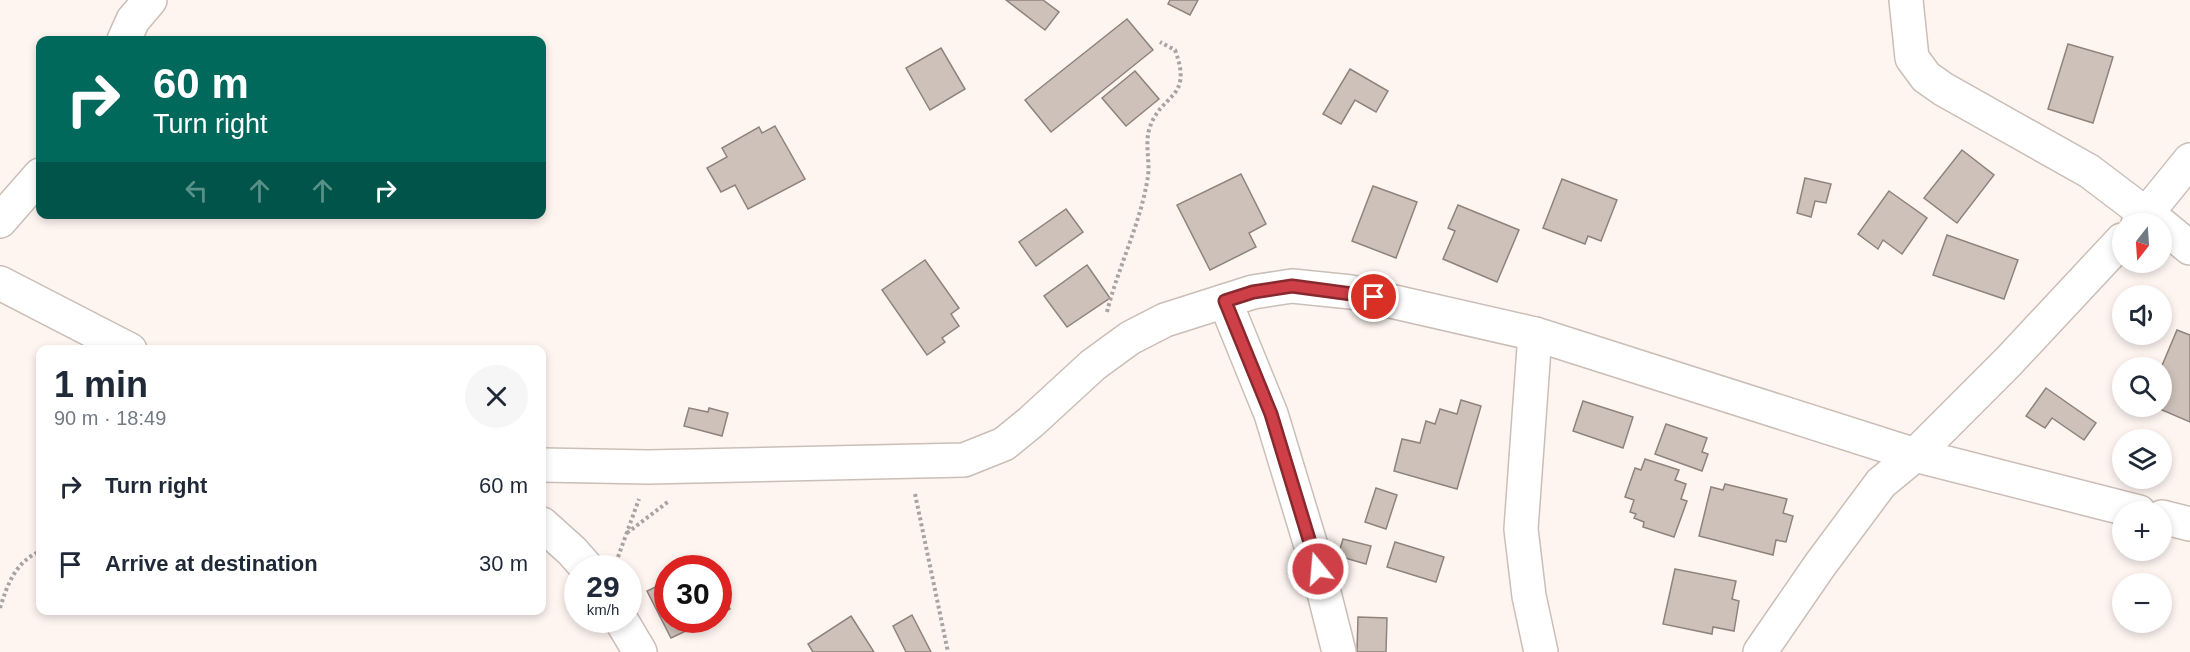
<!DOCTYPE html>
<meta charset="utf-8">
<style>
:root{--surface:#fff;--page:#f6f6f7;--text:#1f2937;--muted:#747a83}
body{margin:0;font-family:Helvetica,sans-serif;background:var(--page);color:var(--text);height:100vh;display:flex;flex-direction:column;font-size:22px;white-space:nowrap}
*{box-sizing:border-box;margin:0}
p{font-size:20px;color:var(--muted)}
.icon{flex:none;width:33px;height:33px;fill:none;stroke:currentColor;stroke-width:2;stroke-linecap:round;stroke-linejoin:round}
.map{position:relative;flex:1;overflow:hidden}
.details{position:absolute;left:36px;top:345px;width:510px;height:270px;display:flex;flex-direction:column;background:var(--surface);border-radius:12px;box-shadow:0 3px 9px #0003}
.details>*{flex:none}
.hud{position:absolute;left:36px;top:36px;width:510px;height:183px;border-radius:12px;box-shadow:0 3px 9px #0003;background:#00695c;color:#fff;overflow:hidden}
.needle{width:39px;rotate:197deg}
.controls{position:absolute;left:2112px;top:213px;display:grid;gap:12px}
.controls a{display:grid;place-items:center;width:60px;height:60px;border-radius:50%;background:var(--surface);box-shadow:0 3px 9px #0003;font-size:30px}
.speed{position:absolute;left:564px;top:555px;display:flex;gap:12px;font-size:30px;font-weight:700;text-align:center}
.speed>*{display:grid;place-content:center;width:78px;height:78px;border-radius:50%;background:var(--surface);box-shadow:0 3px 9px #0003;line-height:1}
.speed small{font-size:15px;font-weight:400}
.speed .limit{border:9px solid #d22;background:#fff;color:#111}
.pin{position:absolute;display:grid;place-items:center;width:51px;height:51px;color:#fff;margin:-26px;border:3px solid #fff;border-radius:50%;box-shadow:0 2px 6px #0007}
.me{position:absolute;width:66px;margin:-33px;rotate:343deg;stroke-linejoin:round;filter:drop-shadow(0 0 4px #0008)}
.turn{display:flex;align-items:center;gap:21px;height:126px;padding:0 18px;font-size:27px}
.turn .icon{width:78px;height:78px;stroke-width:2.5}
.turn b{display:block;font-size:42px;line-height:51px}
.lanes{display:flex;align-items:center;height:57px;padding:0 18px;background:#0003;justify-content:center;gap:30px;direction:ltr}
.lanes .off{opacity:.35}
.round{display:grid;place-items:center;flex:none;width:63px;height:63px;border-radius:32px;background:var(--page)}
.head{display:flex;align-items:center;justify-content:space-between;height:102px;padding:0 18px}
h1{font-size:36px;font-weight:700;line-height:45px}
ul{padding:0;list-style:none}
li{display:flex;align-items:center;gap:18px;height:78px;padding:0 18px}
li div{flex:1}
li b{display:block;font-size:22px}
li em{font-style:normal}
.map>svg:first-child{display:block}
</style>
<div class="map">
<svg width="2190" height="652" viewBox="0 0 2190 652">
<rect width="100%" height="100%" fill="#fef5f1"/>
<g fill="#cdc1b9" stroke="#8f837c" stroke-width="1.5">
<polygon points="1006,0 1043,0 1059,12 1045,30"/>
<polygon points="1170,0 1198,0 1190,15 1168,4"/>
<polygon points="1127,19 1153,50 1051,132 1025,100"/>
<polygon points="2068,44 2113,57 2093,123 2048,109"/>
<polygon points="941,48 965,89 930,110 906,68"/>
<polygon points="1350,69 1388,91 1376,112 1355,100 1341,124 1323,114"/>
<polygon points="1135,71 1159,99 1126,126 1102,98"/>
<polygon points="775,126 805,179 748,209 735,185 721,192 707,168 727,157 722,148 759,127 762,133"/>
<polygon points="1962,150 1994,175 1957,223 1924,198"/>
<polygon points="1241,174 1266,224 1249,233 1256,247 1210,270 1177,205"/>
<polygon points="1805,178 1831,184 1826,203 1815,201 1811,217 1797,213"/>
<polygon points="1562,179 1617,200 1601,241 1588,236 1585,244 1543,228"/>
<polygon points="1373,186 1417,202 1396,258 1352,241"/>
<polygon points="1889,191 1927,218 1902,254 1883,240 1878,249 1858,234"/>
<polygon points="1458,205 1519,230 1497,282 1443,259 1455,231 1448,228"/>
<polygon points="1066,209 1083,232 1036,266 1019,242"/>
<polygon points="1947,235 2018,260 2004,299 1933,275"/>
<polygon points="925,260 959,308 951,314 959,326 942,338 945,342 927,355 882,290"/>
<polygon points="1087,265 1110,298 1067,327 1044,296"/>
<polygon points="2177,330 2190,335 2190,422 2153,406 2162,406 2161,368"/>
<polygon points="2046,388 2096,423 2084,440 2052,418 2045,428 2026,416"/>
<polygon points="1461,400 1481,406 1457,489 1394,471 1402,439 1420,443 1426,421 1435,424 1440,409 1457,414"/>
<polygon points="1583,401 1633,417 1623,448 1573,431"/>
<polygon points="689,408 708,412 709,408 728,413 722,436 684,426"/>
<polygon points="1666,424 1707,438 1702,452 1708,454 1702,471 1655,454"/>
<polygon points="1645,459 1679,470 1675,480 1686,484 1681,499 1687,501 1674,537 1643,527 1644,522 1634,518 1636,514 1630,512 1634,500 1625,497 1635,468 1641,470"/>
<polygon points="1725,484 1787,499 1783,513 1793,516 1786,542 1776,540 1773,555 1699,536 1711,487 1723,490"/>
<polygon points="1376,488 1397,495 1386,529 1365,522"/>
<polygon points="1343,539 1371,546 1366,564 1338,556"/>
<polygon points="1395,542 1444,557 1436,582 1387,567"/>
<polygon points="1675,569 1736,581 1732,599 1739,601 1734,631 1713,627 1712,634 1663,624"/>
<polygon points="668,581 668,620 709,620 671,638 647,591"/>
<polygon points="718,585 730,609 718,615"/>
<polygon points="912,615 931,652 906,652 893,626"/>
<polygon points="851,616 874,652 813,652 808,644"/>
<polygon points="1358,617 1387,618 1386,652 1357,652"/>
</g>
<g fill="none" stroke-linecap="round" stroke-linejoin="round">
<defs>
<g id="minor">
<polyline points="1906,0 1912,58 1926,77 1943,89 2089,171 2159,224"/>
<polyline points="124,40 133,20 150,0"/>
<polyline points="0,221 40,175"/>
<polyline points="2138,224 2190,160"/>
<polyline points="2162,225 2190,248"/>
<polyline points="0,283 130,350"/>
<polyline points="1225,301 1271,414 1318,569 1339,652"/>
<polyline points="1535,334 1521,529 1529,596 1541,652"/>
<polyline points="542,465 648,467 964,460 1004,444 1031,422 1093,365 1130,338 1165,320 1253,292 1292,286 1351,292 1535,334 1915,455 2139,512"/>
<polyline points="2162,517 2190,524"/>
<polyline points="542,524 572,551 587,568"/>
<polyline points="621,620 640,652"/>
<polyline points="1760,652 1820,565 1881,483 1915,455 2008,362 2122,240"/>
</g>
</defs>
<use href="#minor" stroke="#cbbeb7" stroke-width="36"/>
<g stroke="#aba3a0" stroke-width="4" stroke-dasharray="3 3" stroke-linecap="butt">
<path d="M 1107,312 C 1118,267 1141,223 1148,176 C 1150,161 1145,145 1149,130 C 1160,92 1194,101 1175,50 L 1160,42"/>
<polyline points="915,494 948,652"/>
<polyline points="627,533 669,501"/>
<polyline points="618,557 639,499"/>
<path d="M 0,608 C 8,583 15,563 40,551"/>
</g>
<use href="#minor" stroke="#fff" stroke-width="33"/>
</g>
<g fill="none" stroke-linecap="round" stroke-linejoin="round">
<defs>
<polyline id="route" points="1318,569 1271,414 1225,301 1253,292 1292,286 1374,297"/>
</defs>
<use href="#route" stroke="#87292e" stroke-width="15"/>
<use href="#route" stroke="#cf3f47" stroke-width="10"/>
</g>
</svg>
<div class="controls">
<a><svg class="needle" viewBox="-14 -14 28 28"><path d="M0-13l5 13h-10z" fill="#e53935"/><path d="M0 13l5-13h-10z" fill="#747a83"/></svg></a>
<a><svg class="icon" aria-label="sound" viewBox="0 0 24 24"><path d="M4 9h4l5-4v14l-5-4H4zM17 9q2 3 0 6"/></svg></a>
<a><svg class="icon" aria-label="search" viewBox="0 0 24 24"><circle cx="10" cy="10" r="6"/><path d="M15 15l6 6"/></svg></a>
<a><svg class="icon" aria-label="layers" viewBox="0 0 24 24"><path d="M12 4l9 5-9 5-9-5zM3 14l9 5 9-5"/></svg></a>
<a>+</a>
<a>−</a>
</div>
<div class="speed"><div>29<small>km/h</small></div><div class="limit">30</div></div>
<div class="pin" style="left:1374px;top:297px;background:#d93025"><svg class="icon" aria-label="arrive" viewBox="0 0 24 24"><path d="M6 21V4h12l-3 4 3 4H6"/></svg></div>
<svg class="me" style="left:1318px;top:569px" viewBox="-20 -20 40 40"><circle r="17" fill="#cf3f47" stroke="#fff" stroke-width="3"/><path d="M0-11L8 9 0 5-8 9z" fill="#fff"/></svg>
<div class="hud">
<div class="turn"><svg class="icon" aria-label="right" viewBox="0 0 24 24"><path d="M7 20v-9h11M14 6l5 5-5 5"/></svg><div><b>60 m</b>Turn right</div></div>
<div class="lanes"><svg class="icon off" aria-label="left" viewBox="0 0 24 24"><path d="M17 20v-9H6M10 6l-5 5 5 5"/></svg><svg class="icon off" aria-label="ahead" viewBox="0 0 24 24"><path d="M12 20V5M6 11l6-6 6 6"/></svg><svg class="icon off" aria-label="ahead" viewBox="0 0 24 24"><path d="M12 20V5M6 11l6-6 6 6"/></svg><svg class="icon" aria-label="right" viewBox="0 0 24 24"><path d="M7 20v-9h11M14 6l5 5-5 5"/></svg></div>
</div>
<section class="details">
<div class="head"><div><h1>1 min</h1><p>90 m · 18:49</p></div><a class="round"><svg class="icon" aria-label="close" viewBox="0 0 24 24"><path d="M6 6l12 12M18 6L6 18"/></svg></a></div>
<ul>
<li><svg class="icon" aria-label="right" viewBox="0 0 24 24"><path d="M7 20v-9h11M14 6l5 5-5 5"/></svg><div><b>Turn right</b></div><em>60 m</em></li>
<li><svg class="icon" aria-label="arrive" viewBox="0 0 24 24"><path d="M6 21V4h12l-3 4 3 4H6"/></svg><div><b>Arrive at destination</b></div><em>30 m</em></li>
</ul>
</section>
</div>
